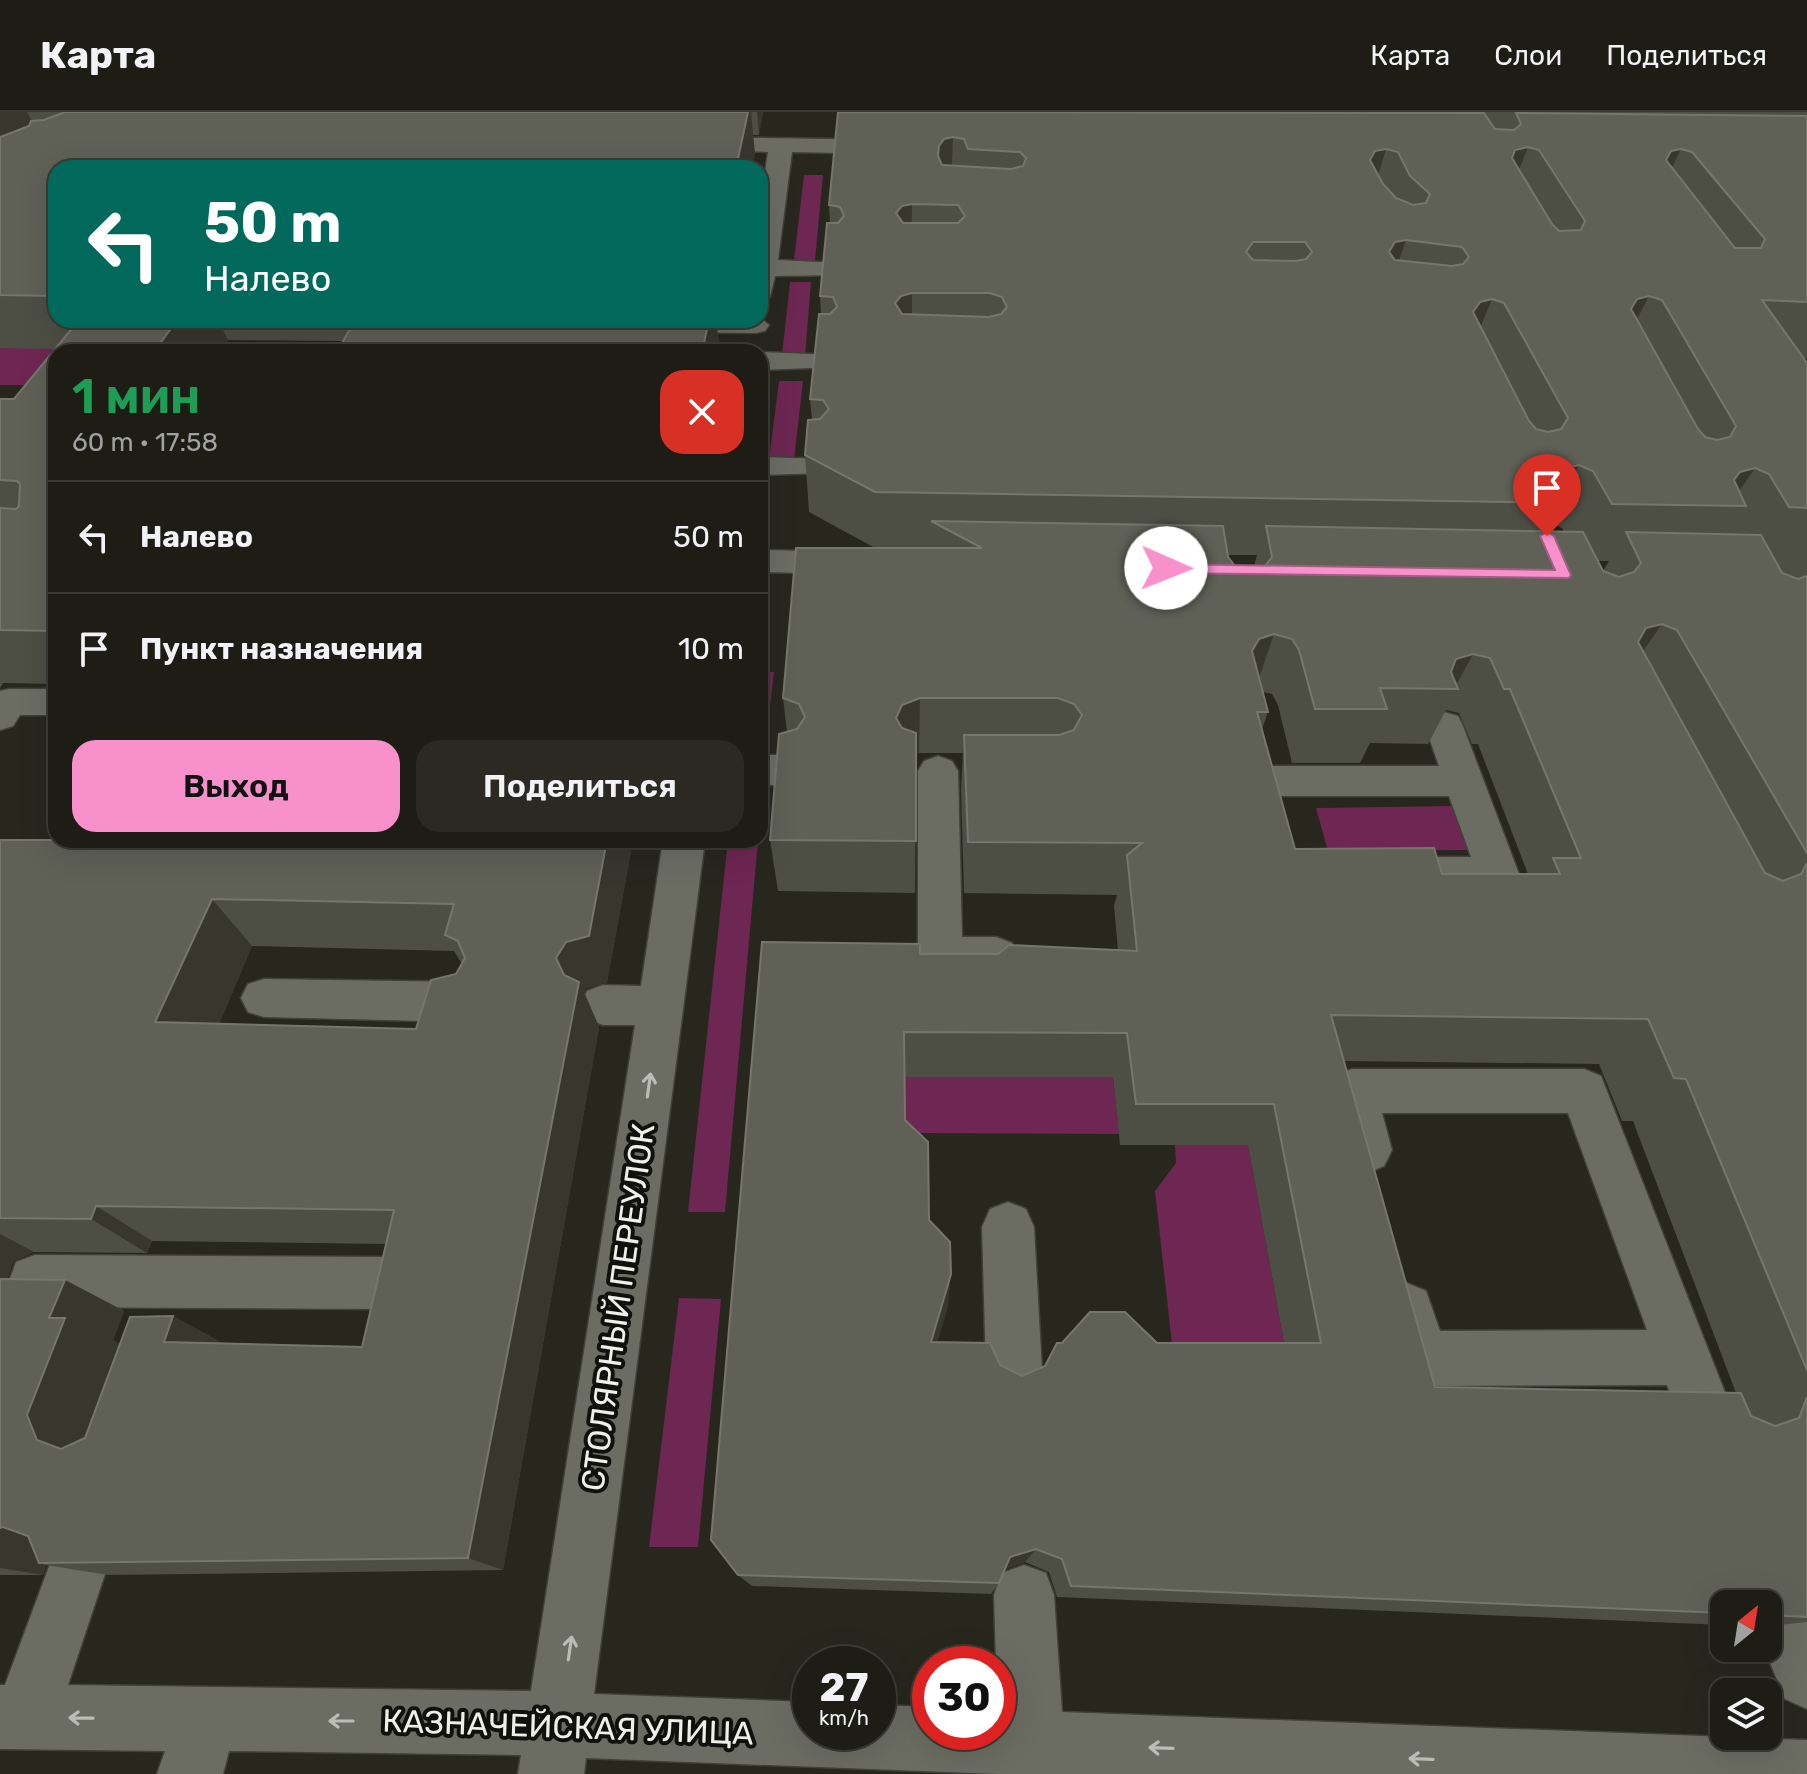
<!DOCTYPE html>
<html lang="ru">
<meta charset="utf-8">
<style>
:root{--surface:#1d1d16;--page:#2a2a23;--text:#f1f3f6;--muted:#a0a2a1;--line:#3b3b35;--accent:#f890cb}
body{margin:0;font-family:Rubik,sans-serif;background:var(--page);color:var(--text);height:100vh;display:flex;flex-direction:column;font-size:30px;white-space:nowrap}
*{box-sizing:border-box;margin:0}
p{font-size:26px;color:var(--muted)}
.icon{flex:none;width:44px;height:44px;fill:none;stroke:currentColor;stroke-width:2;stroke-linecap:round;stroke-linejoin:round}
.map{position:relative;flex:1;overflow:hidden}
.side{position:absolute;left:48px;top:232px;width:720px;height:504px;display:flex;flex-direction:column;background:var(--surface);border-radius:24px;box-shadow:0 8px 32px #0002,0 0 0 2px var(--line)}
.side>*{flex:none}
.banner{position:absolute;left:48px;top:48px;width:720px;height:168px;border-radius:24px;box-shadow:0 8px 32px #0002,0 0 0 2px var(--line);background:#00695c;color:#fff;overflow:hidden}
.needle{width:52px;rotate:30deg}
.tools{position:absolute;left:1710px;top:1478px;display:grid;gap:16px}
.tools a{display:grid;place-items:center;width:72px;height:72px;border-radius:16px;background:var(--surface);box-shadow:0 8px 32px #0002,0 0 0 2px var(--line);font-size:40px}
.speed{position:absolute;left:792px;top:1534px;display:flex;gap:16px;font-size:40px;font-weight:700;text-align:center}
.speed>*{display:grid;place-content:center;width:104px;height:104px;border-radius:50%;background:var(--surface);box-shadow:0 8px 32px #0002,0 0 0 2px var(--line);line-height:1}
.speed small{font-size:20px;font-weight:400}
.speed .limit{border:12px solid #d22;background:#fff;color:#111}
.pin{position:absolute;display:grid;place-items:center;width:68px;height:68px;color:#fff;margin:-82px -34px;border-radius:50% 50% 50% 0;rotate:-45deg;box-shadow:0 0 8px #0007}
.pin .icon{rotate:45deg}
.me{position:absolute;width:88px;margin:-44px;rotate:91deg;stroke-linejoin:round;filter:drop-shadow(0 0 6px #0008)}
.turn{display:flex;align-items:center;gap:28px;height:168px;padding:0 24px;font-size:36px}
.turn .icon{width:104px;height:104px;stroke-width:2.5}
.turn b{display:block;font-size:56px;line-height:68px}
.round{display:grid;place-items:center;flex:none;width:84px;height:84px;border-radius:24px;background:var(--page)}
.headline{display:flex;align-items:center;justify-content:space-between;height:136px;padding:0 24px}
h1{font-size:48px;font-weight:600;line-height:60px;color:#1e9e55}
.cta{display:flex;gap:16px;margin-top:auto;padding:16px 24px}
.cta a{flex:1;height:92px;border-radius:24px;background:var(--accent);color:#111;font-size:32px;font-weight:600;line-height:92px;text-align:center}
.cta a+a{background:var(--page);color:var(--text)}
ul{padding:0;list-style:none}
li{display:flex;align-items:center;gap:24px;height:112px;padding:0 24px;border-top:2px solid var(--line)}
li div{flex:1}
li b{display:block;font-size:30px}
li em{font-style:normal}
header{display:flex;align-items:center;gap:48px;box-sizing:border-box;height:112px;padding:0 40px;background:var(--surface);border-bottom:2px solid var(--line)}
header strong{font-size:38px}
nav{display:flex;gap:44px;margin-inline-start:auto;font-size:28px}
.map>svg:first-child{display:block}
</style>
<header>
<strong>Карта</strong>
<nav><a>Карта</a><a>Слои</a><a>Поделиться</a></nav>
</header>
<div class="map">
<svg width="1807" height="1662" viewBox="0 0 1807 1662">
<rect width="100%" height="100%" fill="#27271e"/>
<g fill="#6d2752">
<polygon points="804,63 823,63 815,148 794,148"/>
<polygon points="790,170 811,170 805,244 782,243"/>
<polygon points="130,235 56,240 34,273 0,273 0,236"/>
<polygon points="779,269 803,269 794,348 769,348"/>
<polygon points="760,560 774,560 766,627 760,627"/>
<polygon points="1452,694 1468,738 1328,739 1316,696"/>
<polygon points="728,728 758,728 725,1100 688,1100"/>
<polygon points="904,965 1113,965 1119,1022 904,1021"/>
<polygon points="1236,966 1289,1259 1175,1259 1155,1079 1176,1051 1175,1033"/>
<polygon points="679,1186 721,1187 698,1435 649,1435"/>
</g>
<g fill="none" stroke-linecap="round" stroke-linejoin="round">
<defs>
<g id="minor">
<polygon points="694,25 894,28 902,30 906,35 902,40 894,42 792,40 778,148 840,151 844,157 840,163 775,164 770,185 760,187 760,93 768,40 686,37 682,32 686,27"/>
<polygon points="760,206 769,213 765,219 755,221 609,220 599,218 590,208"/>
<polygon points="760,240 833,243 837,249 833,255 760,258"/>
<polygon points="760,345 824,347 829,354 824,361 760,363"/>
<polygon points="760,438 854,440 866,443 871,451 866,459 854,462 760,460"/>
<polygon points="9,577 56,577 56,603 20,603 13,614 0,618 0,579"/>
<path d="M 1444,600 L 1458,604 L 1463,614 L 1519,762 L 1513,774 C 1487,782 1450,782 1424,774 L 1418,762 L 1424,750 L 1439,745 L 1471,745 L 1449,684 L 1274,684 L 1260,680 L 1254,669 L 1260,658 L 1274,654 L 1439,654 L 1425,614 L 1430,604 Z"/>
<polygon points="760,643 788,643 802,648 808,658 802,668 788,673 760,673"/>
<path d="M 938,644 L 952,649 L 958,659 L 962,825 L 996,825 L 1012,831 L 1018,844 L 1012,857 C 986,866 950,866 924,857 L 918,844 L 918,659 L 924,649 Z"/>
<polygon points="663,728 705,728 594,1582 810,1590 810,1620 878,1620 878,1593 930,1595 930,1620 998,1620 994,1483 1002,1461 1024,1453 1046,1461 1054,1483 1062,1600 1807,1628 1807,1662 998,1662 586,1646 584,1662 518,1662 521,1643 229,1639 223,1662 157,1662 165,1639 0,1637 0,1573 5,1573 54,1441 75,1432 96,1441 105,1462 68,1573 531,1579 635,913 603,913 587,907 580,893 587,879 603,873 641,874"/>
<polygon points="264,867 466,870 482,876 489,890 482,904 466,910 264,905 248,900 241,886 248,872"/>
<path d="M 1352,957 L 1584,957 L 1601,964 L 1735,1306 L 1727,1326 L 1707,1334 L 1687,1326 L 1667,1273 L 1420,1274 L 1401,1266 L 1380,1198 L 1388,1179 L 1407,1171 L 1426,1179 L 1440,1219 L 1647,1218 L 1568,1001 L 1382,1001 L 1392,1038 L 1384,1054 L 1367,1061 L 1350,1054 C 1338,1028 1323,990 1335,964 Z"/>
<polygon points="1008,1090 1026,1097 1034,1115 1042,1259 1033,1278 1014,1287 995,1278 986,1259 982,1115 990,1097"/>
<polygon points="35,1143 382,1145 401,1152 408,1171 401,1190 382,1197 35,1195 16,1188 9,1169 16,1150"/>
<polygon points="1787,1484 1807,1492 1807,1597 1785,1587 1764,1536 1768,1536 1768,1492"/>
</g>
</defs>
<use href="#minor" stroke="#41413a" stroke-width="3"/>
<use href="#minor" fill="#6c6d62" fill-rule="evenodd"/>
</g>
<g fill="#4d4e44" fill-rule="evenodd">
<polygon points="0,0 763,0 759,23 753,23 755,43 56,56 56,208 716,208 720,240 343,229 228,228 220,240 56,240 56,572 3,571 0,576 0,287 14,287 55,237 0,236"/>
<path d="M 838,0 L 1807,0 L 1807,247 L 1804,246 L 1807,251 L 1807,1510 L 1768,1514 L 1768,1492 L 1724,1492 L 1724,1513 L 1057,1485 L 1049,1460 L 1025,1450 L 1005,1457 L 999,1471 L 991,1482 L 752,1474 L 738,1463 L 920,842 L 998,842 L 1118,838 L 1114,794 L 1117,783 L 964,781 L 961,677 L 963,641 L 919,641 L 916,642 L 915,781 L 778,779 L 770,728 L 787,620 L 783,586 L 875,436 L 809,400 L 805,343 L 812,307 L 810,287 L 821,202 L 820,184 L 830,111 L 829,93 ZM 1556,413 L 1562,416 L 1564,420 L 1553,420 ZM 1228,443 L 1257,443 L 1253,458 L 1249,458 L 1235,454 ZM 1598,449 L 1609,449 L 1603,459 ZM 1263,580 L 1272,582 L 1278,593 L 1292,651 L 1360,651 L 1370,631 L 1428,632 L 1446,598 L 1459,601 L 1472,632 L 1478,632 L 1528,762 L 1442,762 L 1295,737 L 1262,617 L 1268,600 ZM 1344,949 L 1599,952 L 1622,1009 L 1633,1009 L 1736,1281 L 1435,1275 ZM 904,965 L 1113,965 L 1120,1033 L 1248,1033 L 1284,1231 L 1157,1231 L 1022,1264 L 1000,1253 L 937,1230 L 948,1194 L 905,1008 Z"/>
<path d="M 0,728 L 633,728 L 607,870 L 586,876 L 584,880 L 599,915 L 503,1458 L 108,1463 L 46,1453 L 43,1463 L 0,1463 ZM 252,834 L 454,839 L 462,852 L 416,917 L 219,912 ZM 152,1129 L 386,1132 L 362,1235 L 224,1232 L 173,1204 L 120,1232 L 113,1228 L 124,1199 L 65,1168 L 7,1168 L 13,1149 L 34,1140 L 147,1141 Z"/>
</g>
<g fill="#37372e">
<polygon points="0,0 27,0 45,34 0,53"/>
<polygon points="748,0 751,0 755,43 752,56 736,56"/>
<polygon points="757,0 763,0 759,23"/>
<polygon points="953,25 951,78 937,87 936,97 939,34 944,27"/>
<polygon points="1528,35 1507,88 1494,91 1515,38"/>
<polygon points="1386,37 1370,90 1370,48 1375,39"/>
<polygon points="1681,37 1655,90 1644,92 1671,39"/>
<polygon points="912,92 911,146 896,101 902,94"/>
<polygon points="1406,128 1387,183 1389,140 1395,130"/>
<polygon points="912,181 912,237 895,191 901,184"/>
<polygon points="1649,184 1620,240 1631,197 1637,187"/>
<polygon points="1492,187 1469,243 1473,200 1480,190"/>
<polygon points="177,208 218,208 228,228 219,240 154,240"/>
<polygon points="709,208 716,208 720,240 702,240"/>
<polygon points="1579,353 1558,391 1558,365 1564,357"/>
<polygon points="1755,356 1729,394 1734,368 1740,360"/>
<polygon points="1662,512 1623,568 1608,572 1646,516"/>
<polygon points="1274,522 1255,578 1252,539 1259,527"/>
<polygon points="1473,542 1454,577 1441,577 1456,547"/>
<polygon points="920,586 919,641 902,647 896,606 902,593"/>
<polygon points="607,728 633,728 607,870 586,876 584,880 599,915 503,1458 468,1446 556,846"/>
<polygon points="212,787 252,834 202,953 155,910"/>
<polygon points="96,1094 152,1129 147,1141 91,1107"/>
<polygon points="0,1122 34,1140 13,1149 6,1170 0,1183"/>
<polygon points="951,1162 948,1194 929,1258 931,1230"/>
<polygon points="65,1168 124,1199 113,1228 125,1234 93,1325 61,1337 37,1328 27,1303 49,1206"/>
<polygon points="173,1204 226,1233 164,1230"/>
<polygon points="3,1415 74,1429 39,1451 46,1453 43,1463 0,1456 0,1416"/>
<polygon points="1036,1437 1025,1450 1001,1458 1010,1445"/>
</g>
<g fill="#5f6056" stroke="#76766d" stroke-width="2" fill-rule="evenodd">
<polygon points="65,0 748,0 736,56 56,56 56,184 0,183 0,25 29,14 31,9 44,8"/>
<path d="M 838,0 L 1484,1 L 1495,17 L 1514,18 L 1521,12 L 1516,1 L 1807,4 L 1807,190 L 1762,188 L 1807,251 L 1807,396 L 1789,395 L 1769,362 L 1755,356 L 1740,360 L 1734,368 L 1746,394 L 1612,392 L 1593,359 L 1579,353 L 1564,357 L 1558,365 L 1569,391 L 875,380 L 805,343 L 808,308 L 820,307 L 829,297 L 823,288 L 810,287 L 819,202 L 830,202 L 837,195 L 833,185 L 820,184 L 827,111 L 838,111 L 844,104 L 840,95 L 829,93 ZM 953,25 L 964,27 L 968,37 L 1020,40 L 1026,46 L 1023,54 L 1011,57 L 942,53 L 938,44 L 939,34 L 944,27 ZM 1528,35 L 1539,38 L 1585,109 L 1581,118 L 1559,119 L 1552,112 L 1512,46 L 1515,38 ZM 1386,37 L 1398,40 L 1410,64 L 1430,82 L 1426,91 L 1413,93 L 1396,86 L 1383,72 L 1370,48 L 1375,39 ZM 1681,37 L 1692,40 L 1765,127 L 1761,136 L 1735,136 L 1666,48 L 1671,39 ZM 912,92 L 958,93 L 965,104 L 958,111 L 903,111 L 896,101 L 902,94 ZM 1406,128 L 1462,135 L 1469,145 L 1463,152 L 1452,154 L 1395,148 L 1389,140 L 1395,130 ZM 1253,130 L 1305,130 L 1312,140 L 1306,147 L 1296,149 L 1253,148 L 1246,140 ZM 912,181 L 990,181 L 1002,185 L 1007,195 L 1001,202 L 989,205 L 902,202 L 895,191 L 901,184 ZM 1649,184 L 1662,188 L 1736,314 L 1730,325 L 1717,328 L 1705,325 L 1698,317 L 1631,197 L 1637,187 ZM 1492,187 L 1504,191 L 1568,306 L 1561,317 L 1548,320 L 1536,317 L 1529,309 L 1473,200 L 1480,190 Z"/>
<polygon points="79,208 177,208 154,240 56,240 56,519 0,518 0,396 16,397 19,394 20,372 17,369 0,368 0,287 14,287"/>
<polygon points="355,208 709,208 702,240 337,240"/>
<path d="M 931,409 L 1223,414 L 1228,445 L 1235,454 L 1249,458 L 1265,454 L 1272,445 L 1266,414 L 1583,420 L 1603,459 L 1619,465 L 1634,460 L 1641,451 L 1626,420 L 1761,423 L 1782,461 L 1798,467 L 1807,464 L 1807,741 L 1677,518 L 1662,512 L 1646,516 L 1638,530 L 1765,761 L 1783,769 L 1801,762 L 1807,751 L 1807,1258 L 1686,967 L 1674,966 L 1648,907 L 1331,903 L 1435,1275 L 1741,1281 L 1751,1304 L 1775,1314 L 1799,1306 L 1807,1285 L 1807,1505 L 1768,1503 L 1768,1492 L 1724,1492 L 1724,1501 L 1071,1474 L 1062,1447 L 1036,1437 L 1010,1445 L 999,1471 L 738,1463 L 711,1428 L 762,830 L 920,832 L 920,842 L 998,842 L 1009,833 L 1137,839 L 1127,743 L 1142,731 L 968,730 L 964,623 L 1059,623 L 1074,618 L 1082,603 L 1074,592 L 1058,586 L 920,586 L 902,593 L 896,606 L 902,616 L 916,621 L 916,729 L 770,728 L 779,622 L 797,617 L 805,605 L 799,592 L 783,586 L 796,436 L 982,436 ZM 1274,522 L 1292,527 L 1299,538 L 1315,597 L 1387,597 L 1380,576 L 1458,577 L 1451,560 L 1456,547 L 1473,542 L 1490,546 L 1504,577 L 1510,577 L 1581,746 L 1553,746 L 1560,762 L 1442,762 L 1434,736 L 1295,737 L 1257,600 L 1268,600 L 1252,539 L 1259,527 ZM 904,920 L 1127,921 L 1136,992 L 1274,992 L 1321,1231 L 1157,1231 L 1125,1200 L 1090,1200 L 1062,1231 L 1057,1231 L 1045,1254 L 1022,1264 L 1000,1253 L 990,1231 L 931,1230 L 951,1162 L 950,1130 L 929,1108 L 928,1030 L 905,1008 Z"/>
<path d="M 0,728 L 607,728 L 589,824 L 566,830 L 556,846 L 564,863 L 579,870 L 468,1446 L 39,1451 L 28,1424 L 3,1415 L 0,1416 L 0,1167 L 65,1168 L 49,1206 L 65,1206 L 27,1303 L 37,1328 L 61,1337 L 85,1326 L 130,1205 L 173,1204 L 164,1230 L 362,1235 L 394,1098 L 96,1094 L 91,1107 L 0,1106 ZM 212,787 L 454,792 L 445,823 L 458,829 L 465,846 L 456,862 L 431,868 L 416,917 L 155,910 Z"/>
</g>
<defs><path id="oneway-shaft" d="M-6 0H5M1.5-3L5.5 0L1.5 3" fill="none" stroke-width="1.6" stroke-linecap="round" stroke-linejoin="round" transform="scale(2)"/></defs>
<g stroke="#bbbcb4">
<use href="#oneway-shaft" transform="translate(649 973) rotate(-82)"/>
<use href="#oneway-shaft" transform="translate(570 1536) rotate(-82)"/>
<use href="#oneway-shaft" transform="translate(81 1606) rotate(-179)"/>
<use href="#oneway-shaft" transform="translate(341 1609) rotate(-180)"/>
<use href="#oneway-shaft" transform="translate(1161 1636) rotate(-178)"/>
<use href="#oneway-shaft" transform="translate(1421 1647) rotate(-178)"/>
</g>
<polygon fill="#f890cb" stroke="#a15e84" stroke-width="2" points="1547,420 1554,424 1571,463 1569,466 1166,461 1159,456 1166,452 1555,458 1540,424"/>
<g text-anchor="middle" stroke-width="8" stroke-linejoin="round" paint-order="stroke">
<g font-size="32" fill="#f0f0ea" stroke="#10100c">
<text transform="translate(618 1195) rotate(-82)" y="11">СТОЛЯРНЫЙ ПЕРЕУЛОК</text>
<text transform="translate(568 1615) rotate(2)" y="11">КАЗНАЧЕЙСКАЯ УЛИЦА</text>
</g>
</g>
</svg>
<div class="tools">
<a><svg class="needle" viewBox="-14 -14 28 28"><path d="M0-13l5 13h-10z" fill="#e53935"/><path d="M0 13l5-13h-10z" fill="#a0a2a1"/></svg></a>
<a><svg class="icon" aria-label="layers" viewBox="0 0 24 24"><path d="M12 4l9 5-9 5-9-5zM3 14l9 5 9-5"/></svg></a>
</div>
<div class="speed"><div>27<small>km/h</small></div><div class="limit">30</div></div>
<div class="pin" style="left:1547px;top:424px;background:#d93025"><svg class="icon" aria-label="arrive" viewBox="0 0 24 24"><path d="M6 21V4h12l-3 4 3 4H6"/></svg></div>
<svg class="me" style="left:1166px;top:456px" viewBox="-20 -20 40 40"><circle r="19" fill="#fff"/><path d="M0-13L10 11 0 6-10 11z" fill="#f890cb"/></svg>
<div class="banner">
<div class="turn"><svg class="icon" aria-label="left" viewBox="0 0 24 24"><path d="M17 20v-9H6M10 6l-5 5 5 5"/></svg><div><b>50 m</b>Налево</div></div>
</div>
<section class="side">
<div class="headline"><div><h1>1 мин</h1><p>60 m · 17:58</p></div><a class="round" style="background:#d93025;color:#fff"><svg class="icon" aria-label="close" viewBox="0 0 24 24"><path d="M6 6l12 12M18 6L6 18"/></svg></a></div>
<ul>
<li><svg class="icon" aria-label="left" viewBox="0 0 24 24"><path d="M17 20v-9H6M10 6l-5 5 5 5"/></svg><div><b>Налево</b></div><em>50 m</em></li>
<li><svg class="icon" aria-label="arrive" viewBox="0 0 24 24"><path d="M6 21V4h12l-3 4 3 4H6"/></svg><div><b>Пункт назначения</b></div><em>10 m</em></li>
</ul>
<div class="cta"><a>Выход</a><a>Поделиться</a></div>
</section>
</div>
